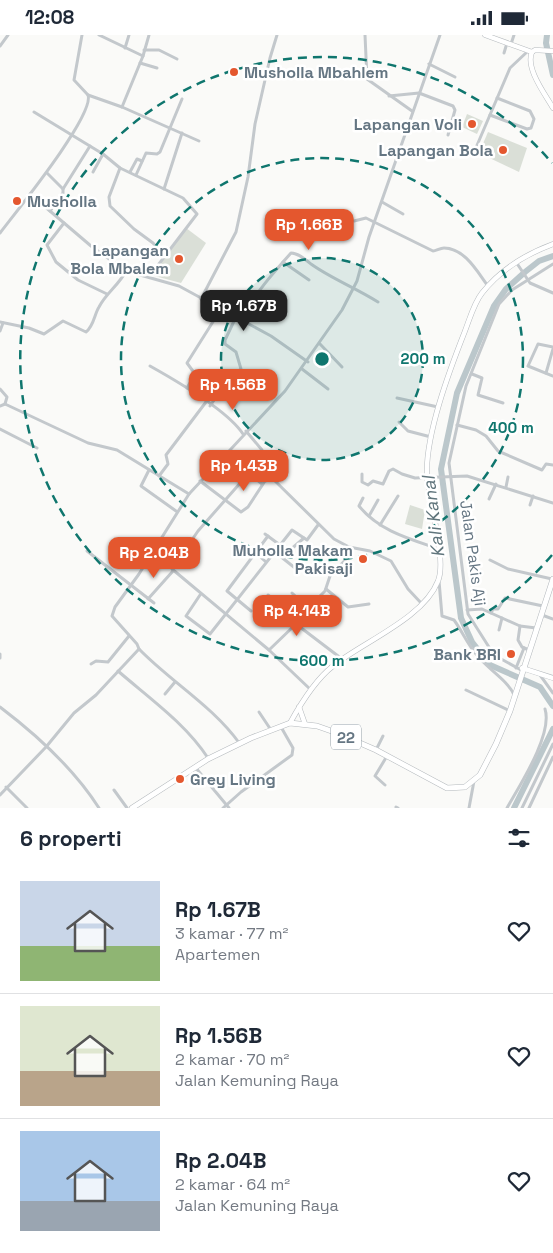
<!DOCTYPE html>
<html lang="id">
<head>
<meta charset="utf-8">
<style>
	body { margin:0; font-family:"Space Grotesk",sans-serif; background:#f6f6f7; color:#1f2937; height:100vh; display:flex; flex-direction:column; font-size:19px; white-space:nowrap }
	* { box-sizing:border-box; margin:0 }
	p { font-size:16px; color:#747a83 }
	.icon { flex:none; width:28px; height:28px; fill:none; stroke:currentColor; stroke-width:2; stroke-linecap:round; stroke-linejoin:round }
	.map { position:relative; height:773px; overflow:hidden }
	.drawer { display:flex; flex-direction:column; background:#fff; flex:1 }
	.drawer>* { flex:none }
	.price { position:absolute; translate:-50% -42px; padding:0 11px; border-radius:10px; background:#e4572e; color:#fff; font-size:16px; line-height:32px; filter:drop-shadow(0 1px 2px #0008) }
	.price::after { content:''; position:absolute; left:50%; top:30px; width:15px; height:11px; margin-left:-8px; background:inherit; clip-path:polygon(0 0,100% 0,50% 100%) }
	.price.current { background:#222; color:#fff }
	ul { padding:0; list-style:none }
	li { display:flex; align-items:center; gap:15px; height:125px; padding:0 20px }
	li+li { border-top:1px solid #e0e1e3 }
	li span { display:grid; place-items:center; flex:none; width:140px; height:100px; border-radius:0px; color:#555 }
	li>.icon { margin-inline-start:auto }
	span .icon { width:60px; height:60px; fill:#fffc; stroke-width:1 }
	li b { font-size:21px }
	h2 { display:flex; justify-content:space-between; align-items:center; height:60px; padding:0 20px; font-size:21px }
	.status { display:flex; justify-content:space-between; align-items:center; height:35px; padding:0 25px; background:#fff; direction:ltr }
	.status svg { height:14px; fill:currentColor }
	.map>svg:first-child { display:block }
	.green { fill:#dadfd7 }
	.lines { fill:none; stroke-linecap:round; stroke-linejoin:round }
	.river { stroke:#bbc7cb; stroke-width:6 }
	.major-casing { stroke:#b5babe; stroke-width:5.5 }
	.highway-casing { stroke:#b4b9bd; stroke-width:6 }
	.minor { stroke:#c3c8cc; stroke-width:3 }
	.major { stroke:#fff; stroke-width:4.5 }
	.highway { stroke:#fff; stroke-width:5 }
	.ring { fill:none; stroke:#0f766e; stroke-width:2.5; stroke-dasharray:9 6 }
	.poi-dot { fill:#e4572e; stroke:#fff; stroke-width:2 }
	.labels { text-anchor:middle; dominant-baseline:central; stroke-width:5; stroke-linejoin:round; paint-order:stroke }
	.shield { fill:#fff; stroke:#939fa8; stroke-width:1 }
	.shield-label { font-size:15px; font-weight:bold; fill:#657683 }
	.poi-label { font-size:16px; font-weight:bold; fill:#657683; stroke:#fff; text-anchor:end }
	.street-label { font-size:16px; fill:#657683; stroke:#fff }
	.water-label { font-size:18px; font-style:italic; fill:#60757c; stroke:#fff }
	.centre { fill:#0f766e; stroke:#fff; stroke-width:2.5 }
	.ring-label { font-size:15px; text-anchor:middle; font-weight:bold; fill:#0f766e; stroke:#fff; stroke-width:5; stroke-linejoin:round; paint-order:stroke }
</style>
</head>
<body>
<div class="status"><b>12:08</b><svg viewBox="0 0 49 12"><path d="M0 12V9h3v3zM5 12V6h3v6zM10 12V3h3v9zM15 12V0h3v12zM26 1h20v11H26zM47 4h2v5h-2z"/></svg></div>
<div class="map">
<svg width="553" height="773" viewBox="0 0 553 773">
	<rect width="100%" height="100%" fill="#fafaf8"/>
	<g class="green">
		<path d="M467 79 483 86 477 99 462 92Z"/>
		<path d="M488 97 527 113 519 137 479 118Z"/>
		<path d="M186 193 206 208 181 248 151 240Z"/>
		<path d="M410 470 425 475 422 494 405 489Z"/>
	</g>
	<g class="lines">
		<g class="river">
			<path d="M547 0 546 8 553 40"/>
			<path d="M553 221 539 226 525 237 506 254 494 271 457 358 441 434 461 583 472 607 490 630 540 652 553 671"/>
			<path d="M514 773 553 694"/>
		</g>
		<defs>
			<g id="major">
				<path d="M485 0 532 17 535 15 553 16"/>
				<path d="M532 17C525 33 545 59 553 73"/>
				<path d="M522 633 553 643"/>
				<path d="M299 672 305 689"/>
				<path d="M290 688C301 668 315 645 333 631 363 607 424 583 438 546 447 525 429 466 427 441 425 400 450 334 465 296 470 283 474 268 482 258 501 234 526 219 553 209"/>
			</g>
			<path id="highway" d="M132 773 208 724 251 703 290 688 317 691 337 698 376 715 447 753 465 752 480 740 496 709 510 676 553 544"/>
		</defs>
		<use href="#major" class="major-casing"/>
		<use href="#highway" class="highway-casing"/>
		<g class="minor">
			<path d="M99 0 143 21 149 0"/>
			<path d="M365 0 367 44 412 76"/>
			<path d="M511 9 514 0"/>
			<path d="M0 11 8 0"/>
			<path d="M125 13 129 0"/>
			<path d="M144 15H159L177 24"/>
			<path d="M504 18 507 8"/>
			<path d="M140 28 157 33"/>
			<path d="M429 29 455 42"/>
			<path d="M88 60 122 72 199 106"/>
			<path d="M389 61 419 58 453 71 455 75 448 100"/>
			<path d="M122 72 143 21"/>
			<path d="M34 77 103 119 120 133 183 163 197 179 149 242"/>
			<path d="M490 80 527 94 531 93 534 84 530 76 497 63"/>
			<path d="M475 115 510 33 528 16"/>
			<path d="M120 133 109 162 110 171 134 194 153 208 164 221"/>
			<path d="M93 137 103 119"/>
			<path d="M130 137 137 124 142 126"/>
			<path d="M47 138 63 154"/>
			<path d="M136 140 146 118 157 119 160 117 182 64"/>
			<path d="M164 154 182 98"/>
			<path d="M30 159 91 211 126 236 179 251 271 301 308 327"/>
			<path d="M382 167 403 179"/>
			<path d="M50 176 63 158V154L90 111"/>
			<path d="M354 186 366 183 433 216C436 216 440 213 444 213 465 213 478 238 488 251"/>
			<path d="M64 188 47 210 56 227 78 245 107 259"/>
			<path d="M0 198C15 178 95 80 88 60L74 45 82 0"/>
			<path d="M516 227 530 248 553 258"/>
			<path d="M309 245 283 227 291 218C298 218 305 224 311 229 332 244 356 253 378 267"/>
			<path d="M201 264 236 197 248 142 255 89 270 23 277 0"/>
			<path d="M0 287 29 293 44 299 63 286 86 297C94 291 94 280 99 272 106 258 119 250 126 236"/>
			<path d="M244 287C250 264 268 244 283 227"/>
			<path d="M0 296 3 288"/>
			<path d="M320 309 342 332"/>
			<path d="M553 312 538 309 528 331 553 341"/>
			<path d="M150 331C175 345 228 376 243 399"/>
			<path d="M302 334 328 354"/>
			<path d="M546 338 553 314"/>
			<path d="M472 339 482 343 478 360 503 368"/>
			<path d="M187 353 195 339 187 328 221 274"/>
			<path d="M0 354 7 362 5 369"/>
			<path d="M397 363 438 372"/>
			<path d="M0 371 5 369 88 408 117 415 189 459"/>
			<path d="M210 371 228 345 241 334 236 317 225 309V305L236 282"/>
			<path d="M399 387 408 396 431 402"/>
			<path d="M457 390 476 395 486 401 498 416 542 435 546 429 553 430"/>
			<path d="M0 394 37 413"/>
			<path d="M246 396 262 415 261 423 249 438 262 449"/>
			<path d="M149 435 141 451 176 476"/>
			<path d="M249 438 198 496 172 534 269 615 311 655"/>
			<path d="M362 439V447L368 450 373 446 383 449 389 436 393 434 402 439 415 443 467 441 553 468"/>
			<path d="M159 441 168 429 166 420 206 367"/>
			<path d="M200 446 241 477 248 472 265 446 273 444 334 504 349 512 370 516 391 526 408 554 422 569"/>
			<path d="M506 452 508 442"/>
			<path d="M363 463 359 471C379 496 410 504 439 514"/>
			<path d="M489 464 496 449"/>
			<path d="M530 470 533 461"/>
			<path d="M369 481 378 465"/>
			<path d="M380 490 398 461"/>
			<path d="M265 499 280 510"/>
			<path d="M87 516 154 568"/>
			<path d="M275 517 295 533"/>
			<path d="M256 518 266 527"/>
			<path d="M282 522 304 503"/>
			<path d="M490 525 508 534 552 544"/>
			<path d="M439 546 442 581 454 585C462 596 467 608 476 619 486 633 508 645 514 660"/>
			<path d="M326 554 348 572 369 569"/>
			<path d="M292 558 307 572 295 586 296 589 342 624"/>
			<path d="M200 560 186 581 210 599 292 495 307 505 318 490"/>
			<path d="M268 560 297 583"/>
			<path d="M148 564 173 536"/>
			<path d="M307 574 325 556 330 541 351 519 348 512"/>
			<path d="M467 575 482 574 502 583"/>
			<path d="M251 576 227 556 268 501"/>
			<path d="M491 578 493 574H498L505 563 543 571"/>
			<path d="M542 580 553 584"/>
			<path d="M520 591 518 605 522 612 529 615"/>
			<path d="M499 595 502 583 520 591 536 593"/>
			<path d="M139 614C171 647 213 671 240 709"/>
			<path d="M269 615 296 589"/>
			<path d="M0 619V623"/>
			<path d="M91 629 96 626 108 627 129 601"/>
			<path d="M516 633 524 613"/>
			<path d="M521 635 494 620 468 579 449 428 466 351 499 269 512 255 553 229"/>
			<path d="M118 636C149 663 185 688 208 723"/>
			<path d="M540 640 553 658"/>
			<path d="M466 655 510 676"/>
			<path d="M165 659 175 647"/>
			<path d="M0 672C37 700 74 734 99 773"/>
			<path d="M259 677 271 695"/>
			<path d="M376 715 383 701"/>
			<path d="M195 732 229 773"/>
			<path d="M385 750 375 741 387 721"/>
			<path d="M6 752 27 773"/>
			<path d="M114 755 127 773"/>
			<path d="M0 760 46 712 74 678 96 660 139 614 137 609 112 581 115 572 139 539 189 459 285 356 342 275 357 246 369 202 440 0"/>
			<path d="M396 772 398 773"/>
			<path d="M223 773 241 757 292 720 293 713 281 692"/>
			<path d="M469 773 474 746"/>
			<path d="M507 773C520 750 553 699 545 674"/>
			<path d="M522 773 553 709"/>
			<path d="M529 773 553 722"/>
		</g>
		<use href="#major" class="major"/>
		<use href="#highway" class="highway"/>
	</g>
	<circle cx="322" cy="324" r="101" fill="#0f766e" fill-opacity=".12"/>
	<g class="ring">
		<circle cx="322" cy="324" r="101"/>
		<circle cx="322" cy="324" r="201"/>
		<path d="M552 520A302 302 0 1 1 552 128"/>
	</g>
	<g class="poi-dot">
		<circle cx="234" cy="37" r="5"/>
		<circle cx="472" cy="89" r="5"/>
		<circle cx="503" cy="115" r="5"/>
		<circle cx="17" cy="166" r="5"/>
		<circle cx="179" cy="224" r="5"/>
		<circle cx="363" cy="524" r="5"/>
		<circle cx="511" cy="619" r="5"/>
		<circle cx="180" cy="744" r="5"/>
	</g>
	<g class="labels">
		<rect class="shield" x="331" y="689.5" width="30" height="25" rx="4"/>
		<g class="shield-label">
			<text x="346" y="702">22</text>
		</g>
		<g class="poi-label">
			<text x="244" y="37" text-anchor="start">Musholla Mbahlem</text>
			<text x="462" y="89">Lapangan Voli</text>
			<text x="493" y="115">Lapangan Bola</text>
			<text x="27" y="166" text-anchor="start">Musholla</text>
			<text x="169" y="215">Lapangan<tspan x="169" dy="18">Bola Mbalem</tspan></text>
			<text x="353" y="515">Muholla Makam<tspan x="353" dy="18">Pakisaji</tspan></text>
			<text x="501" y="619">Bank BRI</text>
			<text x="190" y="744" text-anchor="start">Grey Living</text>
		</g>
		<g class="street-label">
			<text transform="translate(473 518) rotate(82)">Jalan Pakis Aji</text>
		</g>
		<g class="water-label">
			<text transform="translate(433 482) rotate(-97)">Kali Kanal</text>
		</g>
	</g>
	<circle cx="322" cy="324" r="8" class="centre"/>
	<g class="ring-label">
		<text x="423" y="329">200 m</text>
		<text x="511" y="398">400 m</text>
		<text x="322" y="631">600 m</text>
	</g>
</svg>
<b class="price" style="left:309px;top:216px">Rp 1.66B</b>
<b class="price current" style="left:244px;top:297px">Rp 1.67B</b>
<b class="price" style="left:233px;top:376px">Rp 1.56B</b>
<b class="price" style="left:244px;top:457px">Rp 1.43B</b>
<b class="price" style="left:154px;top:544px">Rp 2.04B</b>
<b class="price" style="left:297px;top:602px">Rp 4.14B</b>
</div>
<section class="drawer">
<h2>6 properti<svg class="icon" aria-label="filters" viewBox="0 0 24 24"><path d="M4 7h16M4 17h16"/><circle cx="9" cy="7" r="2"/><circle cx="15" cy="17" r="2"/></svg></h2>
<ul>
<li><span style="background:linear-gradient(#c9d6e8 65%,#8fb573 0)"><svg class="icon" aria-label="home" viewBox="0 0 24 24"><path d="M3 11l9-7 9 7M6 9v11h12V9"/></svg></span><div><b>Rp 1.67B</b><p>3 kamar · 77 m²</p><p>Apartemen</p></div><svg class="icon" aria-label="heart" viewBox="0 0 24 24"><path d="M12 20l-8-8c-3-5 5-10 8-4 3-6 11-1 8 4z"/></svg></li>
<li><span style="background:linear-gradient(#dfe7d0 65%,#b9a48a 0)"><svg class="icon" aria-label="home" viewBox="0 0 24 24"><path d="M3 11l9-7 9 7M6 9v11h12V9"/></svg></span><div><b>Rp 1.56B</b><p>2 kamar · 70 m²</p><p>Jalan Kemuning Raya</p></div><svg class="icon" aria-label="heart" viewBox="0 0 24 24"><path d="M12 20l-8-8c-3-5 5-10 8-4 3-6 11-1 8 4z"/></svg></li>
<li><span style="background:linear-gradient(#a9c7e8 70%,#9aa5b1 0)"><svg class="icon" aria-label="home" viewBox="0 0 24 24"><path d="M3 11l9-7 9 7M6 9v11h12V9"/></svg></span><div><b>Rp 2.04B</b><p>2 kamar · 64 m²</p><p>Jalan Kemuning Raya</p></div><svg class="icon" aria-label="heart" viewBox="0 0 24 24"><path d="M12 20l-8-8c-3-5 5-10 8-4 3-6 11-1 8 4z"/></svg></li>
</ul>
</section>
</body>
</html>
